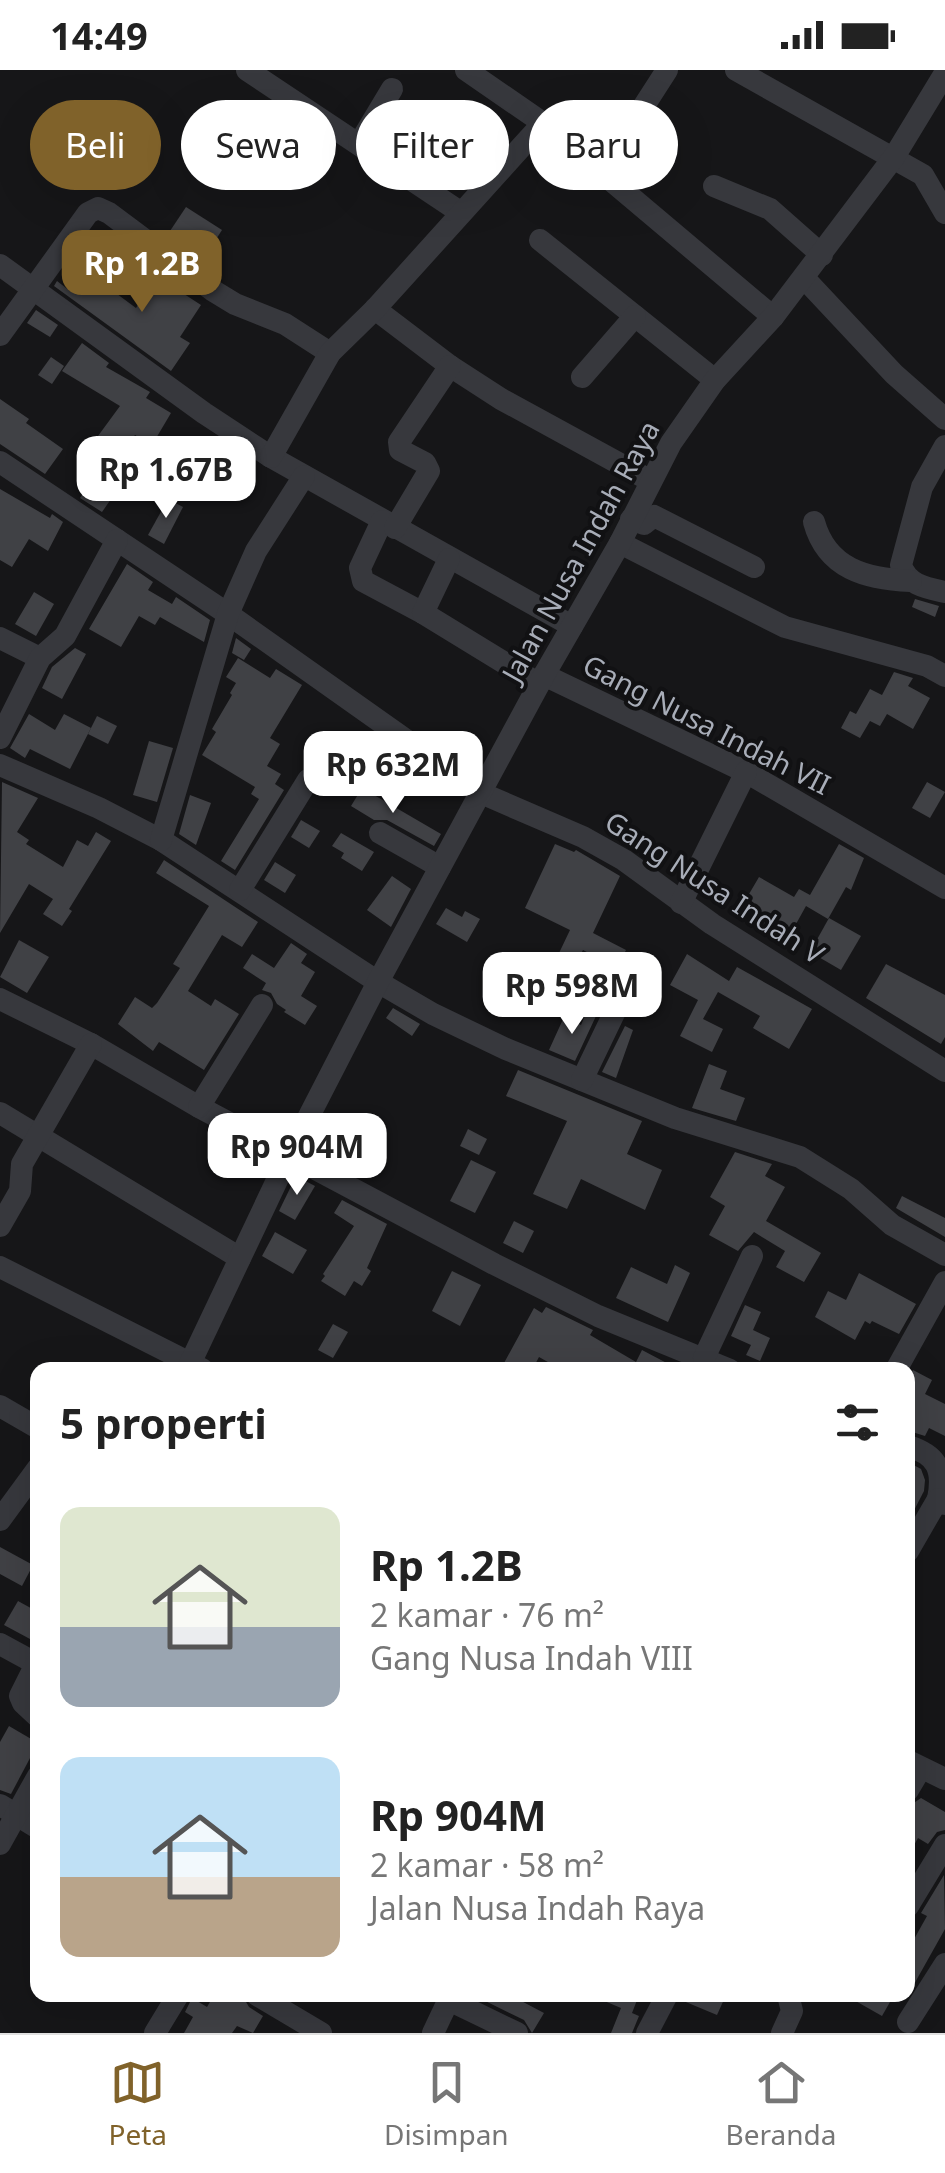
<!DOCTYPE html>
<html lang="id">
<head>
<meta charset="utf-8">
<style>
	body { margin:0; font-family:"Noto Sans",sans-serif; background:#f2f2f2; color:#222; height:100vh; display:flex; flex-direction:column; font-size:38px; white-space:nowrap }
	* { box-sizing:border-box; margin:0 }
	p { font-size:32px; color:#767676 }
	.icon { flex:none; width:55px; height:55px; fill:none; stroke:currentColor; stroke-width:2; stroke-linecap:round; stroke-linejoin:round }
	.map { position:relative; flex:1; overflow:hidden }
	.details { position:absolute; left:30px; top:1292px; width:885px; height:640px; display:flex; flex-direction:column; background:#fff; border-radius:20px; box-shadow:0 10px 40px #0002 }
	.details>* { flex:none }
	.top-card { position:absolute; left:30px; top:30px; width:885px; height:90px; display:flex; gap:20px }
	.price { position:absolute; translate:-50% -85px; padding:0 22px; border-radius:20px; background:#fff; color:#222; font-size:32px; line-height:65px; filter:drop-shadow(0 2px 5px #0008) }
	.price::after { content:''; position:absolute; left:50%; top:60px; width:30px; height:22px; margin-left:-15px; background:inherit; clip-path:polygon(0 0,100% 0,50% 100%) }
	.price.active { background:#80622a; color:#fff }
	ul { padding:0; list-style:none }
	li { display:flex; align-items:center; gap:30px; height:250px; padding:0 30px }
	li span { display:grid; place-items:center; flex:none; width:280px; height:200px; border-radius:20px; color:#555 }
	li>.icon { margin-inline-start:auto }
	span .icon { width:120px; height:120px; fill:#fffc; stroke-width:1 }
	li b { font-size:42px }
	h2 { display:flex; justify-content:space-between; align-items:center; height:120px; padding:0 30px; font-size:42px }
	.tag { padding:0 35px; border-radius:45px; background:#fff; box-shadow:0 10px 40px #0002; font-size:35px; line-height:90px }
	.tag.active { background:#80622a; color:#fff }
	.status { display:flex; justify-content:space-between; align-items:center; height:70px; padding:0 50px; background:#fff; direction:ltr }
	.status svg { height:28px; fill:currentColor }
	.tab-bar { display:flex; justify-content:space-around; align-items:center; height:140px; border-top:2px solid #e0e0e0; background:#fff; font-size:28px; color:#767676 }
	.tab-bar a { display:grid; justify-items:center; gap:5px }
	.tab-bar .active { color:#80622a }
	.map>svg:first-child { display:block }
	.building { fill:#404145 }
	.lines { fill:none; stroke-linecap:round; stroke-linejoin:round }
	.minor { stroke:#37383d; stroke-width:22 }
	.labels { text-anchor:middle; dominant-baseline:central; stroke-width:8; stroke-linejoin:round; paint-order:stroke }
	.street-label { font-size:28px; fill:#a8adb8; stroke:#111113 }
</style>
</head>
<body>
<div class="status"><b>14:49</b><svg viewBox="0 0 49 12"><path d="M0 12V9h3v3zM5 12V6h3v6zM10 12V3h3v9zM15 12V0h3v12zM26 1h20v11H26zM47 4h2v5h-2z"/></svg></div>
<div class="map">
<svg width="945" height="1963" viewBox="0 0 945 1963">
	<rect width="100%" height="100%" fill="#161618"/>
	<g class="building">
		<path d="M186 137 222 160 204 188 168 164Z"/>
		<path d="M160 200 184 218 181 222 201 235 180 267 190 273 171 301 54 216 57 211 70 221 86 201 136 238Z"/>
		<path d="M36 240 58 255 50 267 27 253Z"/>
		<path d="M82 273 109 293 106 297 150 322 146 328 171 343 152 375 135 365 117 389 132 399 102 442 80 428 88 416 81 410 107 372 98 366 120 336 62 301Z"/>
		<path d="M51 287 64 296 52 314 38 305Z"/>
		<path d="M0 329 29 349 26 353 63 379 45 404 0 374Z"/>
		<path d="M0 419 50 448 52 444 63 452 48 481 29 469 12 497 0 490Z"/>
		<path d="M168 429 183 437 164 474 148 465Z"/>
		<path d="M127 494 153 512 148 520 172 534 176 527 210 550 204 572 160 547 155 555 139 546 121 577 89 559Z"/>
		<path d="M34 522 54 534 36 566 15 554Z"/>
		<path d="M915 529 939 536 935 547 912 537Z"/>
		<path d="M236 568 251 579 244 590 232 583Z"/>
		<path d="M75 578 86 584 62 629 42 618 52 597Z"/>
		<path d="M238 588 270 608 276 599 302 615 270 668 280 674 267 696 281 704 275 714 284 720 235 800 221 791 259 729 251 724 255 717 202 685 216 662 212 659 232 625 230 623 236 613 226 607Z"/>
		<path d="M894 602 913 608 908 616 930 628 913 659 887 644 880 656 870 651 860 668 841 658 850 641 856 644 870 619 882 625Z"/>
		<path d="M29 644 55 660 64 644 91 658 70 699 30 679 25 688 10 678Z"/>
		<path d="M97 646 117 656 108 674 88 664Z"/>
		<path d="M149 671 173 678 157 732 133 725Z"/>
		<path d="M323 694 337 703 324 724 319 721 323 709 319 700Z"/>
		<path d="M2 712 38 728 17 762 29 770 26 774 63 797 77 770 88 776 96 762 111 771 69 839 72 841 62 856 43 844 53 829 29 814 0 863Z"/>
		<path d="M927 712 945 722 930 748 912 738Z"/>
		<path d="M362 718 441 764 434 776 387 750H374L351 736Z"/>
		<path d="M190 725 211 733 196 775 179 764Z"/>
		<path d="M301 750 320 761 309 778 291 767Z"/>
		<path d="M341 763 374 782 362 801 341 788 344 783 332 776Z"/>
		<path d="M555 774 574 782 576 780 620 806 593 863 626 880 617 898 583 880 557 929 538 920 547 900 550 902 570 860 525 838Z"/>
		<path d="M839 774 864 788 851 820 846 817 828 849 806 836 786 872 757 856 762 847 742 836 759 807 794 827 799 819 810 825Z"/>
		<path d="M164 790 258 852 242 877 222 865 188 921 211 936 215 929 239 944 204 1000 159 972 153 981 118 954 135 927 152 938 157 933 180 898 173 894 209 836 156 803Z"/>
		<path d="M275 792 296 805 285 823 264 810Z"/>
		<path d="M392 806 411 819 391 857 367 840Z"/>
		<path d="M446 838 462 847 465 841 480 849 467 872 436 854Z"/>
		<path d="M829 848 861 866 841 900 810 882Z"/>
		<path d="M19 870 49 887 27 923 0 907Z"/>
		<path d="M291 873 307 884 301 893 315 902 301 926 317 936 305 955 284 942 286 940 277 934 271 923 262 920 266 913 243 898 252 884 274 898Z"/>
		<path d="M687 884 729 911 737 897 812 939 789 979 753 958 760 946 718 922 703 949 723 959 712 982 680 966 698 930 670 915Z"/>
		<path d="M886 894 945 925V967L941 974 866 928Z"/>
		<path d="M393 938 420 954 412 966 386 948Z"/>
		<path d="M587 941 596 946 575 991 549 980 564 947 581 955Z"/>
		<path d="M625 956 633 960 616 1008 602 1002Z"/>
		<path d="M709 994 727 1001 720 1019 745 1028 736 1051 692 1038Z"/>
		<path d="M518 1000 642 1051 627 1084 662 1100 645 1140 581 1109 567 1139 533 1124 567 1051 506 1026Z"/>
		<path d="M468 1059 487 1069 479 1085 460 1076Z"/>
		<path d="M735 1082 772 1094 765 1106 785 1117 766 1151 821 1183 804 1212 776 1197 785 1181 754 1162 738 1181 709 1165 725 1136 710 1127Z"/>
		<path d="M471 1090 496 1102 475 1143 450 1131Z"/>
		<path d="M296 1106 315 1116 295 1150 279 1141Z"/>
		<path d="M902 1126 945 1148V1167L896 1138Z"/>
		<path d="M342 1130 387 1154 367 1198 371 1201 362 1216 354 1211 345 1226 321 1211 325 1206 323 1204 354 1156 334 1143Z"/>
		<path d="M514 1151 534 1161 523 1183 503 1173Z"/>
		<path d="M275 1162 307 1180 293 1204 262 1186Z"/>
		<path d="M675 1195 690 1203 668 1252 616 1228 631 1197 667 1214Z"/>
		<path d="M452 1201 481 1215 460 1256 432 1241Z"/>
		<path d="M859 1203 916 1234 899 1264 872 1251 870 1254 865 1251 855 1270 815 1247 828 1221 846 1230Z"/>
		<path d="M745 1235 761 1242 753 1260 770 1268 760 1291 746 1285 751 1275 731 1266Z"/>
		<path d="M546 1237 593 1260 590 1265 636 1292 642 1280 680 1300H562L539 1287 532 1300H518L504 1293 534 1238 542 1243Z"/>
		<path d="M333 1254 348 1262 333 1288 318 1280Z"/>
		<path d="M913 1300 932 1310 925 1324 945 1334V1366L929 1358 925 1366 909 1361 914 1350 908 1347V1309Z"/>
		<path d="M908 1392 921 1399 925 1410 924 1421 908 1452Z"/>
		<path d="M0 1477 33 1495 22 1516 0 1504Z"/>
		<path d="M18 1531 38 1542V1555L30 1569 4 1555Z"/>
		<path d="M9 1656 38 1673 11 1724 0 1720V1672Z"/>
		<path d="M921 1728 945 1742V1760L937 1762 928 1774 918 1768 908 1786V1737Z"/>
		<path d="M944 1805 945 1859 908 1925V1880L927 1846 921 1843Z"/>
		<path d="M214 1925H242L249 1937 263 1946 253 1963 237 1956 232 1963H184L193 1947 185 1942 192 1928 207 1937Z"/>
		<path d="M473 1925H510L544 1943 532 1963 524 1950Z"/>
		<path d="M590 1925H639L632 1943 639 1946 632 1963H611L621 1938Z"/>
		<path d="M682 1925H726L717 1945 681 1930Z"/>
		<path d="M845 1925H894L882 1946Z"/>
	</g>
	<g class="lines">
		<g class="minor">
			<path d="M247 0 460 142"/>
			<path d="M466 0 543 53 773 247"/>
			<path d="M736 0 923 105 945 143"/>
			<path d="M359 74 392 19"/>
			<path d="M595 96 640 42 667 0"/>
			<path d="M714 116 770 139 822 185"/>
			<path d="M540 170 715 310"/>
			<path d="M0 195 204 343 271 387 572 556"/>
			<path d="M804 208 894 304 945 349"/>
			<path d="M375 239 450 296 501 329 651 411"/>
			<path d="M0 265 88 143 98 138 109 143 212 220 235 234 285 254 330 283"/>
			<path d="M582 307 635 246"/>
			<path d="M945 376 922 417 901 495C907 515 927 518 945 522"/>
			<path d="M271 387 330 283 375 239 543 53"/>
			<path d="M0 392 228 544 481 723 583 767 624 790 712 854 945 1001"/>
			<path d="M631 449 644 454 654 446 754 497"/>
			<path d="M382 451 360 498 363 511 423 543"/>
			<path d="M814 452C827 499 866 509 911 511"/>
			<path d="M395 458 429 401 425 393 400 380 399 372 450 296"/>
			<path d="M620 473 785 557 927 596 945 606"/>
			<path d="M449 489 423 543 539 614"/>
			<path d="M0 568 40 588"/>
			<path d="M544 605 746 702 945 818"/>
			<path d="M0 668 40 588 65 566 117 470"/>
			<path d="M0 695 99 738 161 770 378 912 433 944 506 979 675 1048 800 1087 851 1119 892 1155 945 1185"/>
			<path d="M380 763 440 797"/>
			<path d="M161 770 228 544 256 481 304 406"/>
			<path d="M240 820 308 710"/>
			<path d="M681 833 746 702"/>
			<path d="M0 929 91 974 199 1037 494 1194 598 1246 730 1300"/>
			<path d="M582 1010 619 933"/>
			<path d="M199 1037 262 935"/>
			<path d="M0 1043 240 1188"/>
			<path d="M0 1156 20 1121 22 1094 91 974"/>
			<path d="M0 1197 202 1299"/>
			<path d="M704 1288 752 1186"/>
			<path d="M187 1300 289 1085 378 912 544 605 620 473 671 373 715 310 773 247 894 87 945 3"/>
			<path d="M896 1300 945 1212"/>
			<path d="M0 1336 38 1358"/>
			<path d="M908 1376C937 1385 944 1399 938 1429L945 1434"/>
			<path d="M0 1450 38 1398"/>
			<path d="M908 1481 938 1429"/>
			<path d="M0 1574 35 1593"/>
			<path d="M38 1590 20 1626 23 1633 38 1647"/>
			<path d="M908 1691 945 1709"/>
			<path d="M908 1720 921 1698"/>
			<path d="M0 1735 38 1758"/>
			<path d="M0 1774 38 1706"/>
			<path d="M908 1836 945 1775"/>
			<path d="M257 1925 321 1963"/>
			<path d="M449 1930 517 1963"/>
			<path d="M908 1952 945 1894"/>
			<path d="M155 1963 178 1925"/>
			<path d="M433 1963 451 1925"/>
			<path d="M647 1963 667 1925"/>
			<path d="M782 1963 792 1941 788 1925"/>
		</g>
	</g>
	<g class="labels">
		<g class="street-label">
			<text transform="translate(580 481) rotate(-61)">Jalan Nusa Indah Raya</text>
			<text transform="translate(707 654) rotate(27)">Gang Nusa Indah VII</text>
			<text transform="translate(715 817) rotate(33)">Gang Nusa Indah V</text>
		</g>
	</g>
</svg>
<b class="price active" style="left:142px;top:245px">Rp 1.2B</b>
<b class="price" style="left:166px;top:451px">Rp 1.67B</b>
<b class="price" style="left:393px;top:746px">Rp 632M</b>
<b class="price" style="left:572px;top:967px">Rp 598M</b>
<b class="price" style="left:297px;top:1128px">Rp 904M</b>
<div class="top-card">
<a class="tag active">Beli</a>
<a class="tag">Sewa</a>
<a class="tag">Filter</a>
<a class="tag">Baru</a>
</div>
<section class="details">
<h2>5 properti<svg class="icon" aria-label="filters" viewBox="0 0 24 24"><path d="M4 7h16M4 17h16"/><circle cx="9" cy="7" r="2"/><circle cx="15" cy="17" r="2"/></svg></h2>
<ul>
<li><span style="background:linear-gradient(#dfe7d0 60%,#9aa5b1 0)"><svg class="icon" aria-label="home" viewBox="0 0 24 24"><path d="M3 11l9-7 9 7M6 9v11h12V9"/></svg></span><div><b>Rp 1.2B</b><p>2 kamar · 76 m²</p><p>Gang Nusa Indah VIII</p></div></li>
<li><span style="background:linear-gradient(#bfe0f5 60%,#b9a48a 0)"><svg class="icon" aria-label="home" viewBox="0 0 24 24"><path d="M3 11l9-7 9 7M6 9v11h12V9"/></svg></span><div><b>Rp 904M</b><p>2 kamar · 58 m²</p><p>Jalan Nusa Indah Raya</p></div></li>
</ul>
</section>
</div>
<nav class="tab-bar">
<a class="active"><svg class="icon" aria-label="map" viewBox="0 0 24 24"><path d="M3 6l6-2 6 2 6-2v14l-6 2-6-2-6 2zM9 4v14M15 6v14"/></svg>Peta</a>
<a><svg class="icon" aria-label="saved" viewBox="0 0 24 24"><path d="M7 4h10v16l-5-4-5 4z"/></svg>Disimpan</a>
<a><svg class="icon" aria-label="home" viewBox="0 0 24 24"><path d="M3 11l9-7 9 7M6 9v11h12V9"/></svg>Beranda</a>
</nav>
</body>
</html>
